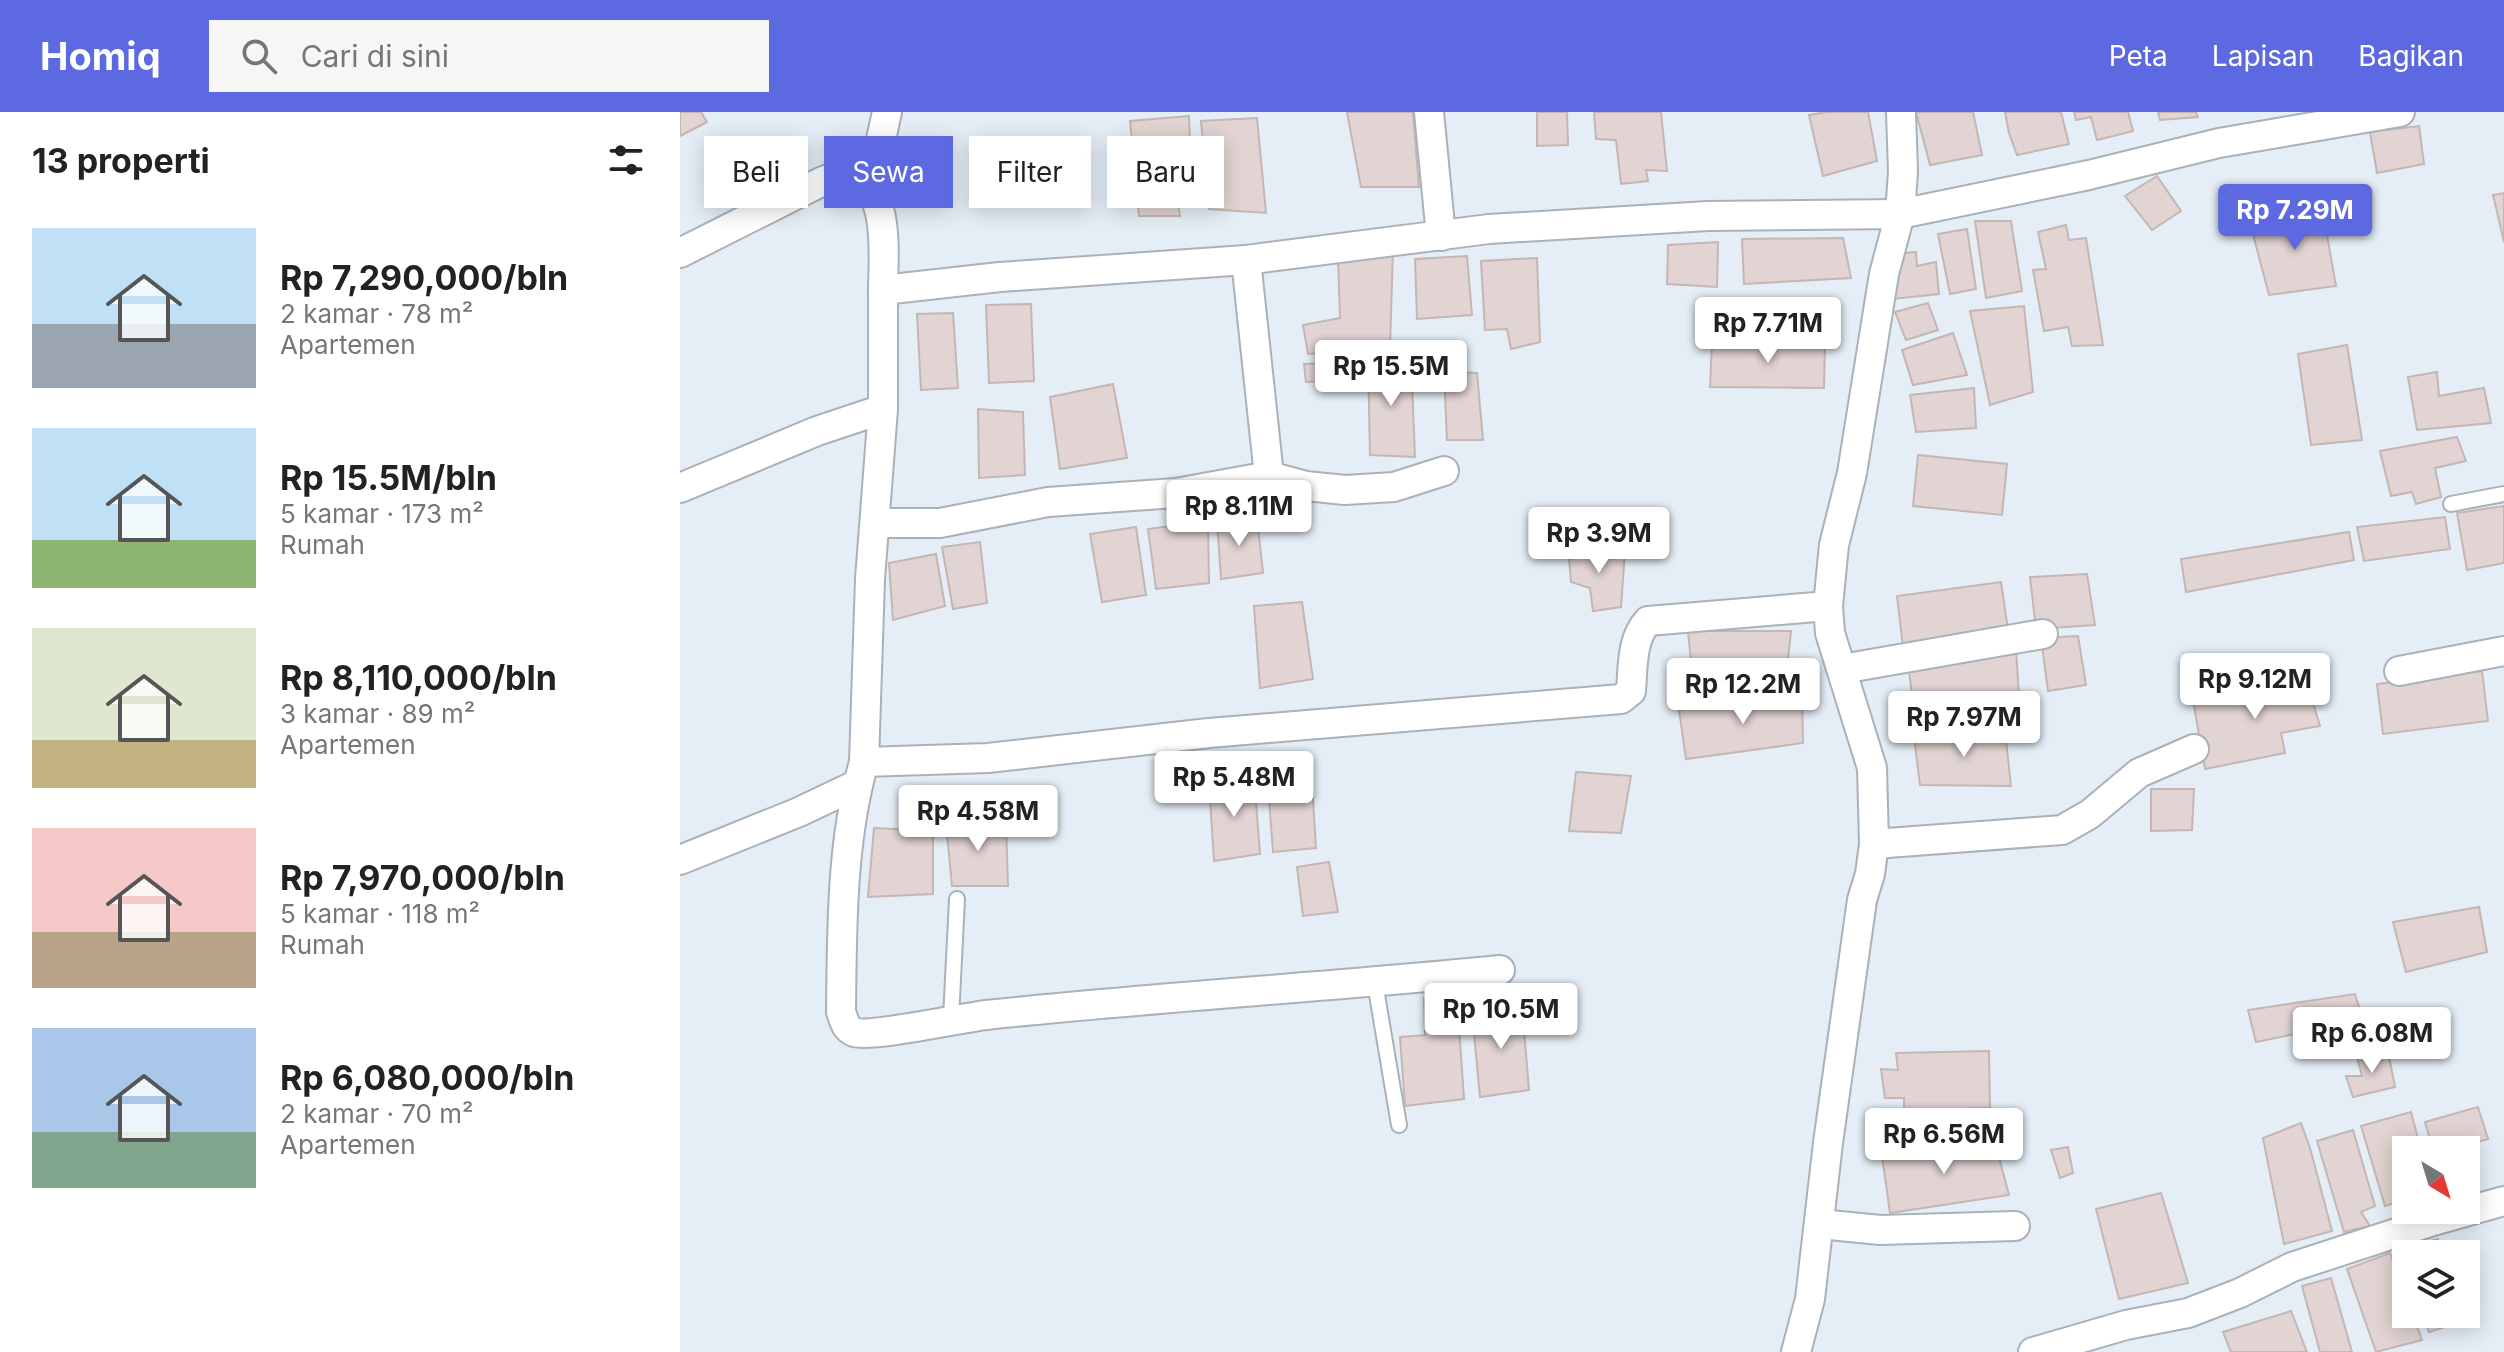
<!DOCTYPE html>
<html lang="id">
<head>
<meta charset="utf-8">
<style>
	body { margin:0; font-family:Inter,sans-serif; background:#f6f6f6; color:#222; height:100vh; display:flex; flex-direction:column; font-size:30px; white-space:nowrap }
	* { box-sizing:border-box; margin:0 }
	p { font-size:26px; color:#767676 }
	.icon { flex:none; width:44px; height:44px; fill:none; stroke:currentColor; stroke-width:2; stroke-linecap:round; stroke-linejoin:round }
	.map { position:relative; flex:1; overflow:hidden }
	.drawer { display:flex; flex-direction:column; background:#fff; width:680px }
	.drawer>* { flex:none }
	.banner { position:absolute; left:24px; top:24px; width:760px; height:72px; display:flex; gap:16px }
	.needle { width:52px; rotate:142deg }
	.tools { position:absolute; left:1712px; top:1024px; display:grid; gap:16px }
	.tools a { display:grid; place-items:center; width:88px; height:88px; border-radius:0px; background:#fff; box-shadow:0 4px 20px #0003; font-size:40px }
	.price { position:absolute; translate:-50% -68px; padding:0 18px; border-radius:8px; background:#fff; color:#222; font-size:26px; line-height:52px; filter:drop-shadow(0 2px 4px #0008) }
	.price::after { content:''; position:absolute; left:50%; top:48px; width:24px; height:18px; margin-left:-12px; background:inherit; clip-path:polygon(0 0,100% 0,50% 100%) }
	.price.active { background:#5c69e0; color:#fff }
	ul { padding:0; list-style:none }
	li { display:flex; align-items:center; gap:24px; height:200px; padding:0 32px }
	li span { display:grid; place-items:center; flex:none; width:224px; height:160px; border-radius:0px; color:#555 }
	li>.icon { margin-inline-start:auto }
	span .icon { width:96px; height:96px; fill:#fffc; stroke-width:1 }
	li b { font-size:34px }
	h2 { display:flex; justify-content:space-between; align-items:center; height:96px; padding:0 32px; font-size:34px }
	.pill { padding:0 28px; border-radius:0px; background:#fff; box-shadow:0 4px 20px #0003; font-size:28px; line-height:72px }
	.pill.active { background:#5c69e0; color:#fff }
	header { display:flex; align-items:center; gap:48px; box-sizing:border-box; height:112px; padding:0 40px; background:#5c69e0; color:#fff }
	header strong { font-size:38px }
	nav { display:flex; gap:44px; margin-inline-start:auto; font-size:28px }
	.search { width:560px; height:72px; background:#f6f6f6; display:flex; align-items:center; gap:20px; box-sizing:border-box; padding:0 28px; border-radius:0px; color:#767676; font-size:30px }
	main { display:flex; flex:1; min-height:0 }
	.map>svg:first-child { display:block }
	.building { fill:#e1d4d2; stroke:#c3b6b4; stroke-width:2 }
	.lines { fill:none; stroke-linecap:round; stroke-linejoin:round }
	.lane-casing { stroke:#a9b1b9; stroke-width:18 }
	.street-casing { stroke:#a9b1b9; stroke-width:32 }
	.lane { stroke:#fff; stroke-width:14 }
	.street { stroke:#fff; stroke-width:28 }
</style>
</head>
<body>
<header>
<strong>Homiq</strong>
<div class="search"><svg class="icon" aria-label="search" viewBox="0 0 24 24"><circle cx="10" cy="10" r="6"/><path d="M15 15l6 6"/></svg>Cari di sini</div>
<nav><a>Peta</a><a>Lapisan</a><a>Bagikan</a></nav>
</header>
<main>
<section class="drawer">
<h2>13 properti<svg class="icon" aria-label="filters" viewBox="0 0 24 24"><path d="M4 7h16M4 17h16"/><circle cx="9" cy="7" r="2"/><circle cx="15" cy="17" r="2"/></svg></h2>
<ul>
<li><span style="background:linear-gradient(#bfe0f5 60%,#9aa5b1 0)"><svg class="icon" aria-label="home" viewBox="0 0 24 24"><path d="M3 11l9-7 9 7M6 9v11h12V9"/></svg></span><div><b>Rp 7,290,000/bln</b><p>2 kamar · 78 m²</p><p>Apartemen</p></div></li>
<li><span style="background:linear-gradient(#bfe0f5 70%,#8fb573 0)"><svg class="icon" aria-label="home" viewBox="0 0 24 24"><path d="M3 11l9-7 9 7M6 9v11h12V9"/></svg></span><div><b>Rp 15.5M/bln</b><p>5 kamar · 173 m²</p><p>Rumah</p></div></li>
<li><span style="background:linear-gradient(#dfe7d0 70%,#c2b280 0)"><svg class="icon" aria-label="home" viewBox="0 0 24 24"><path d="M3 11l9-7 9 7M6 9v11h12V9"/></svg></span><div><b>Rp 8,110,000/bln</b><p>3 kamar · 89 m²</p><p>Apartemen</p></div></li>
<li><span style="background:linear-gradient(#f6c9c9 65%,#b9a48a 0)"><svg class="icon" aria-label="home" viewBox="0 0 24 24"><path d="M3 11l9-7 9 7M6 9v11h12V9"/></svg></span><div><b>Rp 7,970,000/bln</b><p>5 kamar · 118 m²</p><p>Rumah</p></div></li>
<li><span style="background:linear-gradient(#a9c7e8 65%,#7fa58c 0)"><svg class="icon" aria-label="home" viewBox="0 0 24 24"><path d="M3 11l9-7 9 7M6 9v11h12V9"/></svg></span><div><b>Rp 6,080,000/bln</b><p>2 kamar · 70 m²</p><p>Apartemen</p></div></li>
</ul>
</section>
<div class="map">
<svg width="1824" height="1240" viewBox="0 0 1824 1240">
	<rect width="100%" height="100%" fill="#e5eef6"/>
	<g class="building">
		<path d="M0 0H21L27 10 0 24Z"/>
		<path d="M667 0H733L739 75H681Z"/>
		<path d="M857 0H887L888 33 857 34Z"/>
		<path d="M914 0H981L987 59 966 58 968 69 941 72 936 28 916 27Z"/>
		<path d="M1146 0H1188L1197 49 1143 64 1129 3Z"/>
		<path d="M1236 0H1293L1302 43 1250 53Z"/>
		<path d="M1325 0H1381L1389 32 1337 43 1329 21Z"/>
		<path d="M1394 0H1448L1453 19 1417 28 1411 5 1396 8Z"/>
		<path d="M1478 0H1516L1518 5 1480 8Z"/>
		<path d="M509 4 510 31 489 30 500 104H459L450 9Z"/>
		<path d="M577 6 586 101 529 97 521 9Z"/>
		<path d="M1739 14 1744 52 1697 61 1690 20Z"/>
		<path d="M1477 64 1501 99 1472 118 1445 84Z"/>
		<path d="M1824 81V130L1813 83Z"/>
		<path d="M1642 95 1656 174 1589 183 1570 111Z"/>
		<path d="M1295 109H1331L1342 179 1306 186Z"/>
		<path d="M1386 113 1389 128 1406 126 1423 233 1392 234 1388 215 1364 219 1353 158 1366 157 1358 120Z"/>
		<path d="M1287 117 1296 177 1270 182 1258 122Z"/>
		<path d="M1163 126 1171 166 1064 172 1062 127Z"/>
		<path d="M1038 130 1037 175 987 172 988 133Z"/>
		<path d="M713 138 710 235 628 242 623 213 660 206 658 144Z"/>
		<path d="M1236 140 1237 154 1256 150 1259 182 1213 187 1210 142Z"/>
		<path d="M787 144 792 203 737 207 735 147Z"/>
		<path d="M857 146 860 230 831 237 827 217 805 218 801 149Z"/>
		<path d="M1248 191 1258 218 1226 228 1215 200Z"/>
		<path d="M351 192 354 269 309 271 306 193Z"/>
		<path d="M1344 194 1353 280 1310 293 1290 199Z"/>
		<path d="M273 201 278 276 241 278 237 202Z"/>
		<path d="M1273 221 1287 263 1233 273 1222 238Z"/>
		<path d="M1032 230 1145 231 1144 276 1030 275Z"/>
		<path d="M1667 233 1682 328 1631 333 1618 242Z"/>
		<path d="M731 247 735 345 690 343 688 248Z"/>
		<path d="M671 250 672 268 626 270 624 252Z"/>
		<path d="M764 260 797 261 803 328H767Z"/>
		<path d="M1757 260 1759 284 1804 276 1811 311 1737 318 1728 265Z"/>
		<path d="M433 272 447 346 380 357 370 285Z"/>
		<path d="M1294 276 1296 316 1236 320 1230 283Z"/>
		<path d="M298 297 343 300 345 363 299 366Z"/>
		<path d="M1777 325 1786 349 1755 356 1761 385 1736 392 1732 380 1711 384 1700 339Z"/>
		<path d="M1238 343 1327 352 1322 403 1233 394Z"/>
		<path d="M1824 394V451L1787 458 1777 401Z"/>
		<path d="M577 405 583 461 541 467 537 409Z"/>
		<path d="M1765 405 1770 437 1684 449 1677 415Z"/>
		<path d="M528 409 529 471 476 477 468 417Z"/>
		<path d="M456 415 466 483 422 490 410 422Z"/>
		<path d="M1669 420 1674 448 1506 480 1501 447Z"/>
		<path d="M300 430 307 491 273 497 262 435Z"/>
		<path d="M888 435 945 439 941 495 913 499 910 476 891 470Z"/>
		<path d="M256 442 265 494 213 508 209 451Z"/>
		<path d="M1407 462 1415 513 1356 517 1350 465Z"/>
		<path d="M1321 470 1328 518 1223 535 1217 484Z"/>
		<path d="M622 490 633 567 580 576 574 494Z"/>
		<path d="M1008 519H1111L1106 566 1013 571Z"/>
		<path d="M1398 524 1406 573 1368 579 1361 526Z"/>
		<path d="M1336 537 1339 584 1313 590 1316 603 1275 609 1273 593 1234 597 1228 552Z"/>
		<path d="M1802 559 1808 609 1703 622 1697 572Z"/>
		<path d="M1637 564 1645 584 1632 588 1640 614 1601 621 1605 641 1525 657 1513 588Z"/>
		<path d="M1122 580 1123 631 1006 647 999 598Z"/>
		<path d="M1325 618 1331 674 1240 673 1234 625Z"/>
		<path d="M631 656 636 736 593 740 587 660Z"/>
		<path d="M896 660 951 664 941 721 889 719Z"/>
		<path d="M574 665 580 742 534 749 529 671Z"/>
		<path d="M1471 677H1514L1512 718 1471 719Z"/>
		<path d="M326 708 328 774H272L266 711Z"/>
		<path d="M194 716 253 719V782L188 785Z"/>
		<path d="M649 750 658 800 623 804 617 755Z"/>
		<path d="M1799 795 1807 840 1726 860 1713 810Z"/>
		<path d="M1675 882 1683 908 1576 930 1568 898Z"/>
		<path d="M744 886H777L784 987 725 994 720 925 745 923Z"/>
		<path d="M842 894 849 978 800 985 792 900Z"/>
		<path d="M1309 939 1310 996 1224 999V986H1205L1201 957 1218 958 1216 941Z"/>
		<path d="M1708 939 1715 975 1673 985 1666 964H1682L1677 945Z"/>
		<path d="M1798 995 1808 1027 1784 1034 1786 1038H1753L1745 1010Z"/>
		<path d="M1731 1000 1741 1038H1726V1098H1741L1720 1102 1717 1090 1705 1094 1681 1014Z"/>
		<path d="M1621 1011 1630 1036 1652 1119 1604 1132 1583 1026Z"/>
		<path d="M1673 1018 1695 1094 1681 1100 1690 1114 1664 1120 1637 1029Z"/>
		<path d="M1314 1027 1329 1083 1210 1101 1202 1044Z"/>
		<path d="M1388 1035 1393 1061 1380 1066 1371 1038Z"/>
		<path d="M1786 1039 1796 1067 1786 1069Z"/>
		<path d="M1481 1081 1508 1171 1439 1187 1416 1097Z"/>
		<path d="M1758 1127 1763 1142H1726V1156L1719 1137Z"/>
		<path d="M1710 1141 1726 1184V1202H1733L1742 1228 1696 1240 1667 1157Z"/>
		<path d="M1651 1166 1672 1240H1640L1622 1174Z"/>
		<path d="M1611 1199 1627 1240H1551L1543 1220Z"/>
		<path d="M1742 1202H1784L1787 1208 1749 1220Z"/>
	</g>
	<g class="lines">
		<defs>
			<g id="lane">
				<path d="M1771 392 1824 382"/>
				<path d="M695 871 719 1013"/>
				<path d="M271 907 277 787"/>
			</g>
			<g id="street">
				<path d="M749 0 761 124"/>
				<path d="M1221 0 1223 60 1220 102 1409 63 1539 31 1720 0"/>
				<path d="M190 78 207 0"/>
				<path d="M0 141 143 69C148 67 156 64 161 64 213 64 203 145 203 178"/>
				<path d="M566 148 589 364"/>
				<path d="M0 376 137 319 203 297"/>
				<path d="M196 411H260L368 390 496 381 589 364 626 374 665 378 714 375 764 359"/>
				<path d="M1162 557 1363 522"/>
				<path d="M1719 559 1824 539"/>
				<path d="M184 650 308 646 529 621 941 587 951 579C953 556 951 527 968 509L1148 494"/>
				<path d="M1194 732 1382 718 1410 702 1459 661 1514 637"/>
				<path d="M0 748 119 700 178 672"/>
				<path d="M820 858C649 875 477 885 306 903 282 906 189 926 174 920 165 916 164 908 161 900 162 817 161 731 184 650L190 467 203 297V178L320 165 566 148 809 117 1028 104 1220 102 1204 162 1172 361 1154 433 1148 494 1150 521 1192 656 1194 732 1190 762 1182 788 1148 1031 1130 1187 1116 1240"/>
				<path d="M1140 1112 1200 1118 1335 1114"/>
				<path d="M1353 1240 1446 1213 1508 1201 1560 1181 1612 1155 1753 1109 1824 1089"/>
			</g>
		</defs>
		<use href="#lane" class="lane-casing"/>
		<use href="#street" class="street-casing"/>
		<use href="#lane" class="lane"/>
		<use href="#street" class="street"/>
	</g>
</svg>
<div class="tools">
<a><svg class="needle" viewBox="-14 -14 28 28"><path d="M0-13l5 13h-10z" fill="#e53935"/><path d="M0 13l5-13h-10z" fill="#767676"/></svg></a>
<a><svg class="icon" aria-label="layers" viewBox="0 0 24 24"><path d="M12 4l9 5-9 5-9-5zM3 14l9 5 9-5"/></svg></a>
</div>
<b class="price active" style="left:1615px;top:140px">Rp 7.29M</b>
<b class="price" style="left:1088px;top:253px">Rp 7.71M</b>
<b class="price" style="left:711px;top:296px">Rp 15.5M</b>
<b class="price" style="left:559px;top:436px">Rp 8.11M</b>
<b class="price" style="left:919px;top:463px">Rp 3.9M</b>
<b class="price" style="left:1575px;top:609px">Rp 9.12M</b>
<b class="price" style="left:1063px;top:614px">Rp 12.2M</b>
<b class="price" style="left:1284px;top:647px">Rp 7.97M</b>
<b class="price" style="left:554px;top:707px">Rp 5.48M</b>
<b class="price" style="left:298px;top:741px">Rp 4.58M</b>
<b class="price" style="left:821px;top:939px">Rp 10.5M</b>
<b class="price" style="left:1692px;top:963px">Rp 6.08M</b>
<b class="price" style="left:1264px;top:1064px">Rp 6.56M</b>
<div class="banner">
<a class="pill">Beli</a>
<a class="pill active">Sewa</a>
<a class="pill">Filter</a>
<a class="pill">Baru</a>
</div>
</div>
</main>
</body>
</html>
